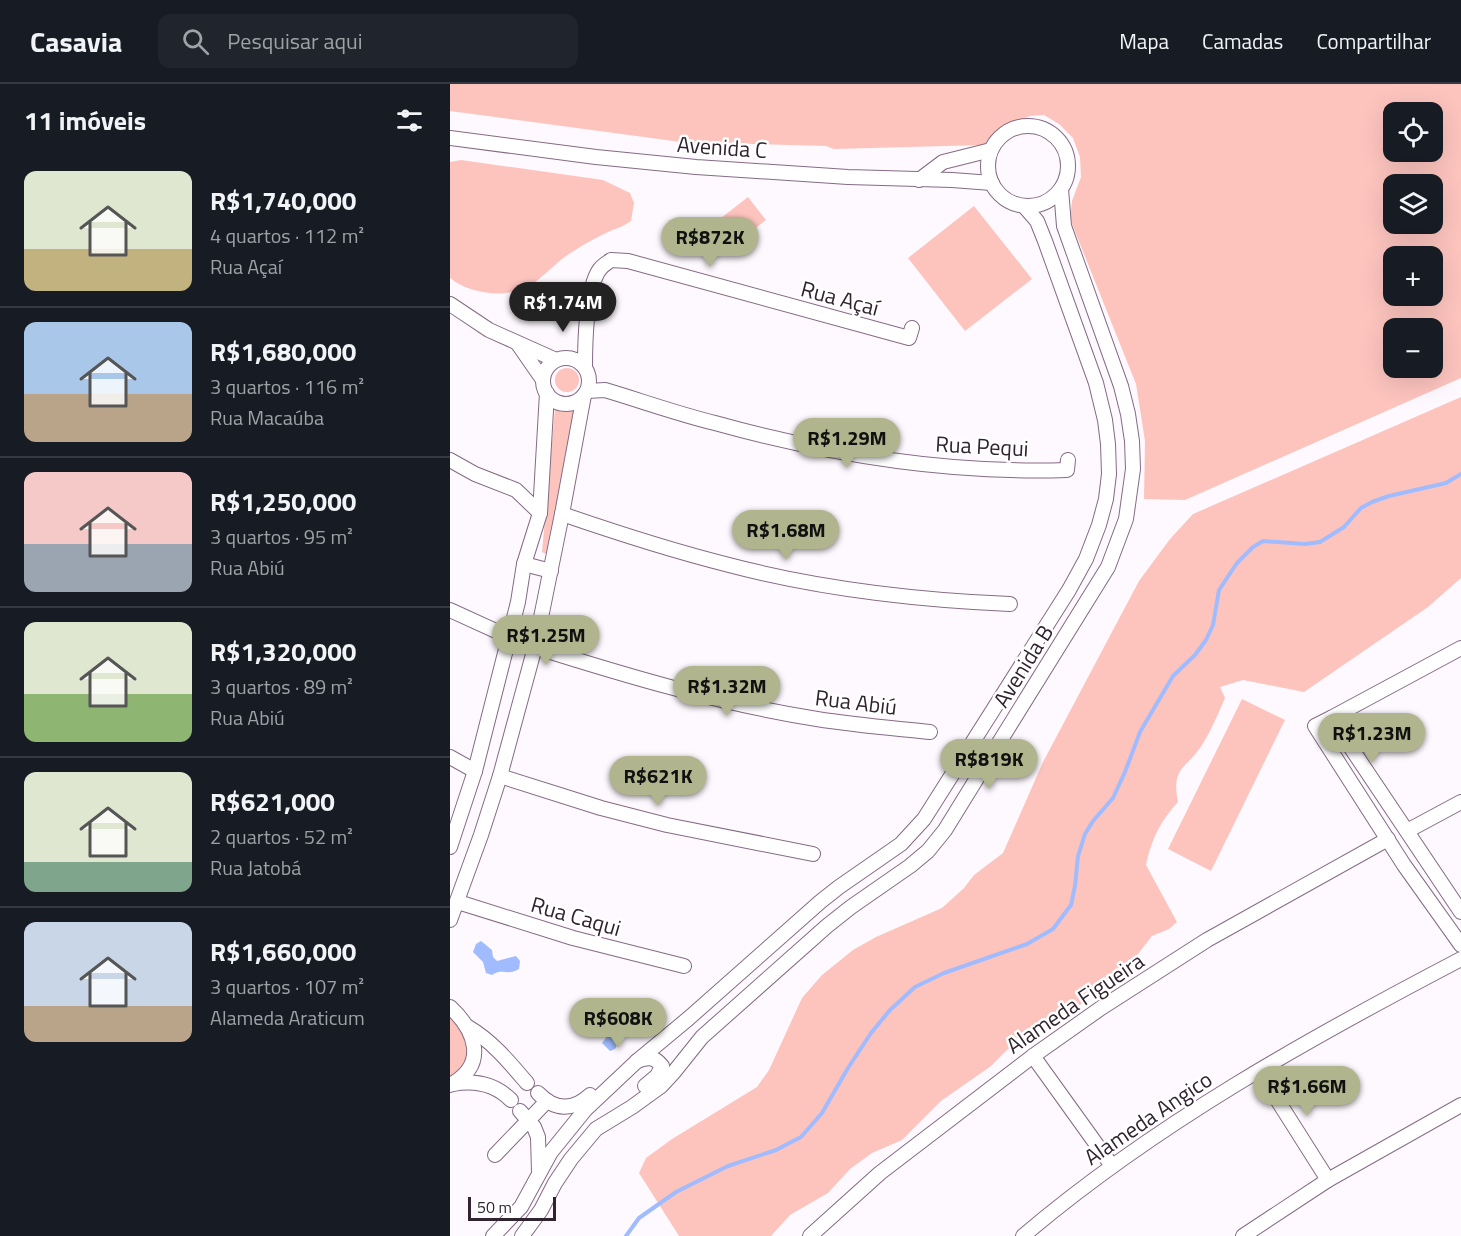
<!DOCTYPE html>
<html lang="pt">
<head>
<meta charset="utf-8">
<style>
	body { margin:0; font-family:"Titillium Web",sans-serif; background:#20242c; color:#f1f3f6; height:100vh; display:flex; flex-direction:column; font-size:22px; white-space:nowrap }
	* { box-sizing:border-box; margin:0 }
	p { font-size:20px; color:#9ea1a6 }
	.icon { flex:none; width:33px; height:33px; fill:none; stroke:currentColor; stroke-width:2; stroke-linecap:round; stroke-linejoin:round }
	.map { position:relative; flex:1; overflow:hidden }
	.side { display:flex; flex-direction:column; background:#171b24; width:450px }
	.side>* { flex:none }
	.controls { position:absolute; left:933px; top:18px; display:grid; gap:12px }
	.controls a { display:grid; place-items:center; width:60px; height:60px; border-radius:12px; background:#171b24; box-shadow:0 6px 24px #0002; font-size:30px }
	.scale { position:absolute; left:18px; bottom:15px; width:88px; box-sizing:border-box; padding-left:6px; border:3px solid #2f242f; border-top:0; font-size:16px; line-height:21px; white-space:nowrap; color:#2f242f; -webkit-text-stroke:4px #fff; paint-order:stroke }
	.price { position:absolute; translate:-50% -51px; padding:0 14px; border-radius:21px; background:#b0b58e; color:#111; font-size:20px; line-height:39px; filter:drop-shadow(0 2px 3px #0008) }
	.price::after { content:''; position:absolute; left:50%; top:36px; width:18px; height:14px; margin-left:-9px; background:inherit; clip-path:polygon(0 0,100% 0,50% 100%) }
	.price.active { background:#222; color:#fff }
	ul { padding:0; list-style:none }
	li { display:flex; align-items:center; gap:18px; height:150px; padding:0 24px }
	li+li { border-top:2px solid #363941 }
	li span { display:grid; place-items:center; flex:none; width:168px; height:120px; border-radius:12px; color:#555 }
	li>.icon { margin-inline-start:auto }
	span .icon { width:72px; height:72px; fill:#fffc; stroke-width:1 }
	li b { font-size:26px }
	h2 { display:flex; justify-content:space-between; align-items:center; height:72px; padding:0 24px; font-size:26px }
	header { display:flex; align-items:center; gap:36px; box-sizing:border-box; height:84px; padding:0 30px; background:#171b24; border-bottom:2px solid #363941 }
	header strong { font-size:28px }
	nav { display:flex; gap:33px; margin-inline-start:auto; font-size:21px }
	.search { width:420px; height:54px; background:#20242c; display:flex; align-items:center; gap:15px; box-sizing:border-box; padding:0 21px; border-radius:12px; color:#9ea1a6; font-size:22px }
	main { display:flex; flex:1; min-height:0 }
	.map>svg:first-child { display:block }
	.green { fill:#fdc4be; fill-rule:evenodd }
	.water { fill:#a0bcfe }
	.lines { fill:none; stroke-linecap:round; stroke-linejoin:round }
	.stream { stroke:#a0bcfe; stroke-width:4 }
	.minor-casing { stroke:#846b84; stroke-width:16 }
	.minor { stroke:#fff; stroke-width:14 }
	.labels { text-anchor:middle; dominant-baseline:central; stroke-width:5; stroke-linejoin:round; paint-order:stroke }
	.street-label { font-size:22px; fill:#2f242f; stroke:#fff }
</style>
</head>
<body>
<header>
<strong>Casavia</strong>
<div class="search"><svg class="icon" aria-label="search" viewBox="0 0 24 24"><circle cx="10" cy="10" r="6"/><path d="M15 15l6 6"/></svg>Pesquisar aqui</div>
<nav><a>Mapa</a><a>Camadas</a><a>Compartilhar</a></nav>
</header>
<main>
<section class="side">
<h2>11 imóveis<svg class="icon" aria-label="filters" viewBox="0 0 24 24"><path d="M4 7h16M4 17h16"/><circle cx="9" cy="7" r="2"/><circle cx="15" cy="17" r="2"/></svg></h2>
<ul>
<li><span style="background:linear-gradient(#dfe7d0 65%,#c2b280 0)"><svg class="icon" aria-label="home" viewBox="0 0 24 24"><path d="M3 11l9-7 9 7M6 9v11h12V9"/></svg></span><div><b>R$1,740,000</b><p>4 quartos · 112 m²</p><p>Rua Açaí</p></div></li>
<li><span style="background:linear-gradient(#a9c7e8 60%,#b9a48a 0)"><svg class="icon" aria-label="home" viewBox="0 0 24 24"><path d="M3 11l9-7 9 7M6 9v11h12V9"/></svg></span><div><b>R$1,680,000</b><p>3 quartos · 116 m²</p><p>Rua Macaúba</p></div></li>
<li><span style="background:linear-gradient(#f6c9c9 60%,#9aa5b1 0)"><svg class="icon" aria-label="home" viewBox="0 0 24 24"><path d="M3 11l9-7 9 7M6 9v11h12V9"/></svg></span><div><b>R$1,250,000</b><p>3 quartos · 95 m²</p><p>Rua Abiú</p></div></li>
<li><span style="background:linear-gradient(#dfe7d0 60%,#8fb573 0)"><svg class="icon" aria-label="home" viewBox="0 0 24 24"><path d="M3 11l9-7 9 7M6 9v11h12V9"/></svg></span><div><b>R$1,320,000</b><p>3 quartos · 89 m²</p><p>Rua Abiú</p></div></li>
<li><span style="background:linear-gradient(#dfe7d0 75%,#7fa58c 0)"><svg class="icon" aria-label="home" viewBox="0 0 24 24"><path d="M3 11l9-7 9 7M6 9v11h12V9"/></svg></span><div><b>R$621,000</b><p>2 quartos · 52 m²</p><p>Rua Jatobá</p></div></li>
<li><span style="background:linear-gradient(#c9d6e8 70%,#b9a48a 0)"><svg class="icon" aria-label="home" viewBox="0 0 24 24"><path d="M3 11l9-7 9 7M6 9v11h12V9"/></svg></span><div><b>R$1,660,000</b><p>3 quartos · 107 m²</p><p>Alameda Araticum</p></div></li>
</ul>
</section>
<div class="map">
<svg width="1011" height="1152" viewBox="0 0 1011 1152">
	<rect width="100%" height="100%" fill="#fef9fe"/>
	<g class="green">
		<path d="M0 0H1011V294L735 416 694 415 695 357 686 300 620 135 622 117 631 93 630 73 623 54 609 40 594 31 580 32 555 42 534 61 384 65 376 62 231 58 0 27ZM944 28H982V68H944ZM944 100H982V140H944ZM944 172H982V212H944ZM944 244H982V284H944Z"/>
		<path d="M11 76 153 96 180 109 184 119 181 137C173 143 164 145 156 149 143 155 131 162 119 170 105 179 94 193 79 202 57 215 19 210 0 194V78Z"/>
		<path d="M298 113 316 136 275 168 257 145Z"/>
		<path d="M524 122 582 195 515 247 458 174Z"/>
		<circle cx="117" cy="296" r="12"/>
		<path d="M1011 313V494L978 523 854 608 793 596 770 603 775 614C768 630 761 647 752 661 736 686 721 682 728 718 710 738 702 754 696 781L727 838 719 845 702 852 673 889 649 904 633 919 586 943 557 966 541 982 491 1017 452 1056 422 1069 400 1085 378 1109 340 1131 321 1152H229L189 1089 196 1074 222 1055 307 1003 319 986 352 914 372 891 403 866 426 853 492 824 514 804 524 791 553 769 593 678 689 497 720 455 743 430Z"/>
		<path d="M105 325 111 328 127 325 98 471 92 468Z"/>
		<path d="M792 615 835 636 761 787 718 765Z"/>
		<path d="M0 929 10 940 19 968 13 984 0 994Z"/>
	</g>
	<g class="water">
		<path d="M31 857 42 866 43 873 47 877 66 872 70 877 69 885C58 892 53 884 42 891L36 889 33 878 23 868 26 860Z"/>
		<path d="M166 931 173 934 178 942 165 965 160 967 152 959 161 947C157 942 157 939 160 932Z"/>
	</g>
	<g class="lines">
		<path class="stream" d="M176 1152 189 1134 226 1108 278 1082 326 1066 351 1053 372 1029 398 984 421 949 440 926 465 903 494 889 577 860 603 845 621 821 625 802 628 772 635 750 643 737 663 714 675 688 690 648 723 592 745 571 756 556 763 541 769 506 787 479 803 463 813 457 855 460 870 458 894 443 911 424 922 418 939 412 996 399 1011 390"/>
		<defs>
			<g id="minor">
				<circle cx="578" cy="82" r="40"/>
				<path d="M0 54 146 73 246 83 398 93 502 96 542 99"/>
				<path d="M469 96 493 78 541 66"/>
				<path d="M0 220 39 246 106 276"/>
				<path d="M68 260 93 296"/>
				<circle cx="116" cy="297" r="23"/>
				<path d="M135 283C135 260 136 203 150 185 153 181 157 179 161 176L178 177 459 254 462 244"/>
				<path d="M137 307 155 306C192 317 228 330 265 339 380 371 498 390 617 386L618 376"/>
				<path d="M0 376 25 390 66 406 90 429"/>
				<path d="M112 430C167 449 223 467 279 481 370 505 466 516 560 520"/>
				<path d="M74 480 101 487"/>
				<path d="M0 526 59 553"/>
				<path d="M85 563C177 592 271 620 367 635 404 641 442 644 480 648"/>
				<path d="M881 634 1011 564"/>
				<path d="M0 673 25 687"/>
				<path d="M50 692 151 724 217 741 363 770"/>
				<path d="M957 747 1011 718"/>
				<path d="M0 763 25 687 68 518 74 480 90 429 97 309"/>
				<path d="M8 818 123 854 234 882"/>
				<path d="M1011 828 881 634 865 642 954 781 1011 861"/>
				<path d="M0 836 31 751 50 692 85 563 112 430 134 311"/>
				<path d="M0 923C26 947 38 981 0 1001"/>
				<path d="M18 943C42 957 60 979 77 999"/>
				<path d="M583 972 662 1082"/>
				<path d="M187 977C198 973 204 972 212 982L207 992 195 1002"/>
				<path d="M809 987 878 1096"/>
				<path d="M3 1000C25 996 45 1000 61 1016"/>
				<path d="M88 1009C105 1027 123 1027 140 1011"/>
				<path d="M70 1027 84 1043 88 1053 89 1088"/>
				<path d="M45 1071 97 1017"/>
				<path d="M43 1152 71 1123 101 1068 135 1026 186 978 239 934 370 818 389 803 451 760 474 735 619 506 636 475 649 441 656 415 659 390 658 360 655 336 646 299 595 157 587 137 574 122"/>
				<path d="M72 1152 91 1126 105 1099 121 1075 146 1045 182 1023 211 1002 224 988 252 953 377 842 401 823 460 782 478 767 495 746 524 699 658 483 676 435 683 385 682 357 678 330 671 302 614 142 611 105"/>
				<path d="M360 1152 430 1089 583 972 651 924 757 856 938 755"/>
				<path d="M573 1152C705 1040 858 955 1011 875"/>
				<path d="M793 1152 878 1096 1011 1021"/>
			</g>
		</defs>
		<use href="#minor" class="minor-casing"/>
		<use href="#minor" class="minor"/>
	</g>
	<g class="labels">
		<g class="street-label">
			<text transform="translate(272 63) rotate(4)">Avenida C</text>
			<text transform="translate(390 214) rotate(15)">Rua Açaí</text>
			<text transform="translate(532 362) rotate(3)">Rua Pequi</text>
			<text transform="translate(573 582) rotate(-58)">Avenida B</text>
			<text transform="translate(406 618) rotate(7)">Rua Abiú</text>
			<text transform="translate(126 832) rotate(16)">Rua Caqui</text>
			<text transform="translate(625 919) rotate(-34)">Alameda Figueira</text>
			<text transform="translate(698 1034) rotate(-34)">Alameda Angico</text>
		</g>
	</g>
</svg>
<div class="controls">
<a><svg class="icon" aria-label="locate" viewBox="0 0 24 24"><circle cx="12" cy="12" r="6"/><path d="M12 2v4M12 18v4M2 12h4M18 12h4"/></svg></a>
<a><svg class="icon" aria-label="layers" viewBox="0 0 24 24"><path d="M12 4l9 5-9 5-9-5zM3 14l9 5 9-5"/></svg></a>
<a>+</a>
<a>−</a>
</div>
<div class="scale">50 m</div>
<b class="price" style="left:260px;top:184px">R$872K</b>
<b class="price active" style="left:113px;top:249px">R$1.74M</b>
<b class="price" style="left:397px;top:385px">R$1.29M</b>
<b class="price" style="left:336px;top:477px">R$1.68M</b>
<b class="price" style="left:96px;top:582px">R$1.25M</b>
<b class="price" style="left:277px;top:633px">R$1.32M</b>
<b class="price" style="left:922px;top:680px">R$1.23M</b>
<b class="price" style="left:539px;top:706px">R$819K</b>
<b class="price" style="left:208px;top:723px">R$621K</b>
<b class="price" style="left:168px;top:965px">R$608K</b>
<b class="price" style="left:857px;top:1033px">R$1.66M</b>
</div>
</main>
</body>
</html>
